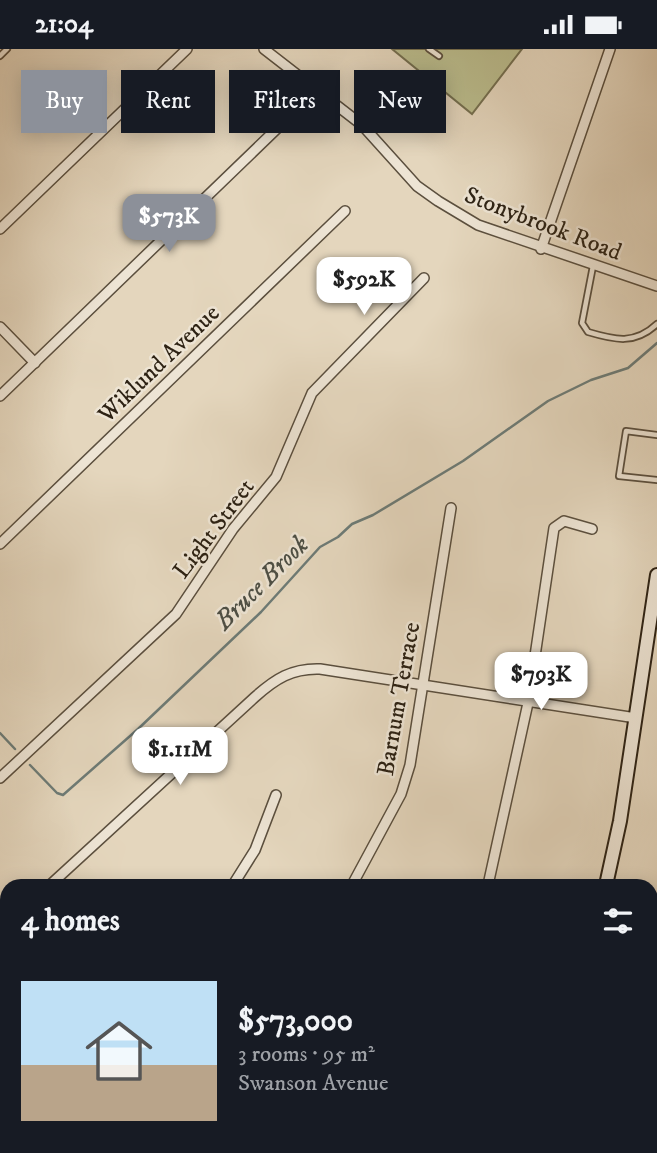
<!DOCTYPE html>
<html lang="en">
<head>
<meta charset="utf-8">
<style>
	body { margin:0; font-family:"IM FELL DW Pica",serif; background:#20242c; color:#f1f3f6; height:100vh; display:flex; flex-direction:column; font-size:26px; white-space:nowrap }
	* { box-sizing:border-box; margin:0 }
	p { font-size:23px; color:#9ea1a6 }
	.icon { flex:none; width:38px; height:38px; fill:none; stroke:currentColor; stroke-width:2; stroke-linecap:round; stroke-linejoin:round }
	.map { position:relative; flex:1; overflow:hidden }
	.panel { position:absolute; left:0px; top:830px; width:658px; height:275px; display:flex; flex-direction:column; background:#171b24; border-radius:21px 21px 0 0; box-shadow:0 4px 18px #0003 }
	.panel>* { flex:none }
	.top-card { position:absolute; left:21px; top:21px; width:616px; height:63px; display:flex; gap:14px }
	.price { position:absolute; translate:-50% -60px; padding:0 16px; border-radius:14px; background:#fff; color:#222; font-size:23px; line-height:46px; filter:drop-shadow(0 2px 4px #0008) }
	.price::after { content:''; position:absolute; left:50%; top:42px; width:21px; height:16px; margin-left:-10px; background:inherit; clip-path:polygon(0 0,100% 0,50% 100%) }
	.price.active { background:#8c9099; color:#fff }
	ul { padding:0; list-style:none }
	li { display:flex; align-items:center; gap:21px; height:175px; padding:0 21px }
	li span { display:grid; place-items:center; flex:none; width:196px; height:140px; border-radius:0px; color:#555 }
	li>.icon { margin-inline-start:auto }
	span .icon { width:84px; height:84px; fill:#fffc; stroke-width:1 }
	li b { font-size:30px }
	h2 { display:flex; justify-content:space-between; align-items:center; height:84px; padding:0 21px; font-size:30px }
	.chip { padding:0 24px; border-radius:0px; background:#171b24; box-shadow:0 4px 18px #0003; font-size:24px; line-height:63px }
	.chip.active { background:#8c9099; color:#fff }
	.status { display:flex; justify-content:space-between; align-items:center; height:49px; padding:0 35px; background:#171b24; direction:ltr }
	.status svg { height:19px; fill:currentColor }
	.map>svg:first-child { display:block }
	.green { fill:#babc8d; stroke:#746f50; stroke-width:2 }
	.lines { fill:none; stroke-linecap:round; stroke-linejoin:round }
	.stream { stroke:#6d7b76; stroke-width:2.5 }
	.service-casing { stroke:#5b4f3e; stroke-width:8 }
	.minor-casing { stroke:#5b4f3e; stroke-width:12 }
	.tertiary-casing { stroke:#5b4f3e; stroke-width:16 }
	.secondary-casing { stroke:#2d2214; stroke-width:16 }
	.service { stroke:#ede4d4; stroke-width:4.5 }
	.minor { stroke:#ede4d4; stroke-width:9 }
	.tertiary { stroke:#ede4d4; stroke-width:12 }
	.secondary { stroke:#ede4d4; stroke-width:12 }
	.labels { text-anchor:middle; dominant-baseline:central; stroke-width:5; stroke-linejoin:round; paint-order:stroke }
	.street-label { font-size:24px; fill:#2d2214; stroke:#ede4d4 }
	.water-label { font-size:26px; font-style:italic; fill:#4d4f45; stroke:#ede4d4 }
</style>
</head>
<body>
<div class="status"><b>21:04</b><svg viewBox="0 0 49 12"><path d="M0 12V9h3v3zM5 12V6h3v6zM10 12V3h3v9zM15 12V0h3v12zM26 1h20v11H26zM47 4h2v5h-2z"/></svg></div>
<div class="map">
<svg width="657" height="1104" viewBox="0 0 657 1104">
	<rect width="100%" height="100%" fill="#e4d6bd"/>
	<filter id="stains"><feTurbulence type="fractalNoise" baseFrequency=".00286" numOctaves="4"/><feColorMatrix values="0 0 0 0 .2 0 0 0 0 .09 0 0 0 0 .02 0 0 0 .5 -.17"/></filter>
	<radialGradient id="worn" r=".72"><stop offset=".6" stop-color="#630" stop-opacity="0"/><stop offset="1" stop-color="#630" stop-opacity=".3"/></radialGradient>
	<path class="green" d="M392 0H522L472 65Z"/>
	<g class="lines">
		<g class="stream">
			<path d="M0 684 15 700"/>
			<path d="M30 716 57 744 63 746 138 680 261 563 320 498 338 488 352 475 373 466 463 412 548 352 591 331 628 319 657 294"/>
		</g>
		<defs>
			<g id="service">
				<path d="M429 0 439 7"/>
				<path d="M0 7 7 0"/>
				<path d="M593 217 582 274 588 283C615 291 635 296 657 275"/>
				<path d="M657 386 626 382 619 427 657 431"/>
			</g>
			<g id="minor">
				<path d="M264 0 362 76 417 137 438 152 478 176 657 237"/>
				<path d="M0 180 187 0"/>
				<path d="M541 200 610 0"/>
				<path d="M0 278 35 314"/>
				<path d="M0 347 317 41"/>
				<path d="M0 495 345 162"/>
				<path d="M0 729 176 565 233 480 276 428 312 344 424 229"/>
				<path d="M50 836 255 648C275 630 292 619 320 620L636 669"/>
				<path d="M233 836 255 801 276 746"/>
				<path d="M352 836 401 745 410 716 451 459"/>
				<path d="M488 836 528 654 554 479 564 472 592 480"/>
				<path d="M0 882 7 876"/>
				<path d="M0 1019 7 1027"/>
				<path d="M68 1097 74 1104"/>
				<path d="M428 1097 434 1104"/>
				<path d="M602 1097 630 1104"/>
				<path d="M32 1104 37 1097"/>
				<path d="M184 1104 188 1097"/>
				<path d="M400 1104 402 1097"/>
			</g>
			<path id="tertiary" d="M651 870 657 871"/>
			<g id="secondary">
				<path d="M606 836 620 772 657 526"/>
				<path d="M514 1104 516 1097"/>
			</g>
		</defs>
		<use href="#service" class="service-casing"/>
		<use href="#minor" class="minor-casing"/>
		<use href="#tertiary" class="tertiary-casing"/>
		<use href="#secondary" class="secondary-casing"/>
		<use href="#service" class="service"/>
		<use href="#minor" class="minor"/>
		<use href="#tertiary" class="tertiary"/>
		<use href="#secondary" class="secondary"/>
	</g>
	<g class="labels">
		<g class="street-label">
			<text transform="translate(543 175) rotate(21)">Stonybrook Road</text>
			<text transform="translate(159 315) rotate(-44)">Wiklund Avenue</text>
			<text transform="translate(214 480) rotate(-53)">Light Street</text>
			<text transform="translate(399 650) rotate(-80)">Barnum Terrace</text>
		</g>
		<g class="water-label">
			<text transform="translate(262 534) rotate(-45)">Bruce Brook</text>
		</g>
	</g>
	<rect width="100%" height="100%" filter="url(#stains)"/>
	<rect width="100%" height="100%" fill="url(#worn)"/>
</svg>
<b class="price active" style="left:169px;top:205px">$573K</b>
<b class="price" style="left:364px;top:268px">$592K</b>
<b class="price" style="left:541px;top:663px">$793K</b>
<b class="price" style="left:180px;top:738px">$1.11M</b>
<div class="top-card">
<a class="chip active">Buy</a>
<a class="chip">Rent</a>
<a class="chip">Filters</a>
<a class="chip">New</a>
</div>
<section class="panel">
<h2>4 homes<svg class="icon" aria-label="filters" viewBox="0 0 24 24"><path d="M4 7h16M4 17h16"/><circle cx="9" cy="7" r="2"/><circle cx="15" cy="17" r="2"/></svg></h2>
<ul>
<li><span style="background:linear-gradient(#bfe0f5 60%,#b9a48a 0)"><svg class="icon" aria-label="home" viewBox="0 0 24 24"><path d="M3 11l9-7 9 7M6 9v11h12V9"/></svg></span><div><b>$573,000</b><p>3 rooms · 95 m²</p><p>Swanson Avenue</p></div></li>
</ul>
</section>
</div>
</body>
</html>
